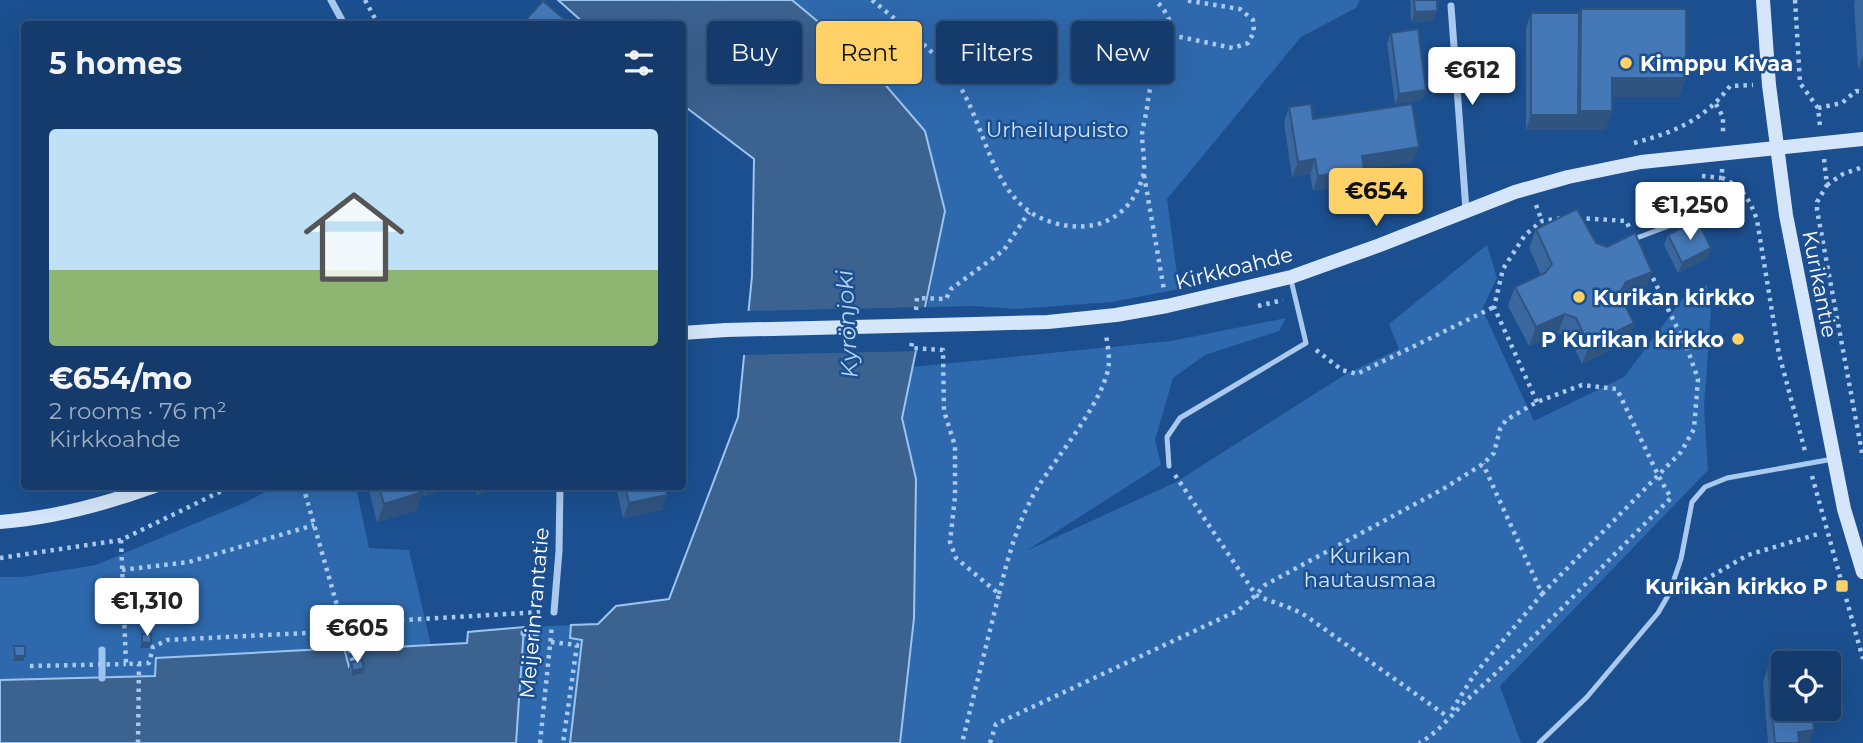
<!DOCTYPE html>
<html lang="en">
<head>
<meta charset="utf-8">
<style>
	body { margin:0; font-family:Montserrat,sans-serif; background:#1d4271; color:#f1f3f6; height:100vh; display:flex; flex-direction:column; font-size:26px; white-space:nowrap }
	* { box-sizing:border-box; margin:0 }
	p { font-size:23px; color:#9dadc1 }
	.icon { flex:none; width:38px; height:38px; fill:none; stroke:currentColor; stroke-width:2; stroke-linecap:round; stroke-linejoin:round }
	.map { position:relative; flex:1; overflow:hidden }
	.drawer { position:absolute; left:21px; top:21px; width:665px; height:469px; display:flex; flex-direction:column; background:#143b6b; border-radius:7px; box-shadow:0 7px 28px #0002,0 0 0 2px #33557e }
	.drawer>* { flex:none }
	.top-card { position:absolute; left:707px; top:21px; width:665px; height:63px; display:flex; gap:14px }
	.tools { position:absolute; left:1771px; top:651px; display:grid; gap:14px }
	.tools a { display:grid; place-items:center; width:70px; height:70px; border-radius:7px; background:#143b6b; box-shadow:0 7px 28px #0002,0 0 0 2px #33557e; font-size:35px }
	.price { position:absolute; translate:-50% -60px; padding:0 16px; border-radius:7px; background:#fff; color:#222; font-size:23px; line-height:46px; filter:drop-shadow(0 2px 4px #0008) }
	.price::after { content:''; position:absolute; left:50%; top:42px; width:21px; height:16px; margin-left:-10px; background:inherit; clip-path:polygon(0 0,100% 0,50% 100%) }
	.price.current { background:#ffd166; color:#111 }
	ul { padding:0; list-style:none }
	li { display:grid; align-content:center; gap:14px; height:371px; padding:0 28px }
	li span { display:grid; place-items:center; height:217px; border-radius:7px; color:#555 }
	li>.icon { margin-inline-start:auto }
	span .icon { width:126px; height:126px; fill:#fffc; stroke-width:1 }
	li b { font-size:30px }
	h2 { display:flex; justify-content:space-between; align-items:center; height:84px; padding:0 28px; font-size:30px }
	.chip { padding:0 24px; border-radius:7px; background:#143b6b; box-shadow:0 7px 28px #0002,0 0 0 2px #33557e; font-size:24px; line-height:63px }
	.chip.current { background:#ffd166; color:#111 }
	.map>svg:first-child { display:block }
	.green { fill:#2e69ad }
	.water { fill:#3c6290; stroke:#9cc4f0; stroke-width:2 }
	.pier { fill:#1b4f8f }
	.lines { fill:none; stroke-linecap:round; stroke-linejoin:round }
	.stream { stroke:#9cc4f0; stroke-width:7 }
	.path { stroke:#a9c9ee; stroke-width:4.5; stroke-dasharray:3.5 5; stroke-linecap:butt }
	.lane { stroke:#a9c9ee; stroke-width:5 }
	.street { stroke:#a9c9ee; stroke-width:7 }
	.secondary { stroke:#d6e6fa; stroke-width:14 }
	.secondary-bridge { stroke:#d6e6fa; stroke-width:14 }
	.wall { fill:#3a679d }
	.shaded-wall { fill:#305480 }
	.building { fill:#4478b7; stroke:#305480; stroke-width:2 }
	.poi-dot { fill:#ffd166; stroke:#1b4f8f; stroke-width:2.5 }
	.labels { text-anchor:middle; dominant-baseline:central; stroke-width:5; stroke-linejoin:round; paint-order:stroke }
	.poi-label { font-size:21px; font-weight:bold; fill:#fff; stroke:#1b4f8f; text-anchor:start }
	.park-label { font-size:21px; fill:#cfe3fa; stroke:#1b4f8f }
	.street-label { font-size:21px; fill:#fff; stroke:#1b4f8f }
	.water-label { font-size:23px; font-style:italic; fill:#b5d3f5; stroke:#1b4f8f }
</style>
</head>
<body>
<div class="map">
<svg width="1863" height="743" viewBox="0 0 1863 743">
	<rect width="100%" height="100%" fill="#1b4f8f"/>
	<g class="green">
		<path d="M792 0H1360L1356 8 1301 37 1167 199 1179 289 1112 302 1016 309 974 306 927 307 945 211 864 60Z"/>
		<path d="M1487 245 1497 278 1482 309 1534 421 1624 377 1684 297 1707 285 1711 311 1704 407 1708 470 1500 686 1521 743H900L914 618 916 479 902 418 913 367 1171 341 1286 318 1279 331 1205 355 1173 378 1155 440 1161 465 1026 551 1176 482 1346 374 1399 349 1389 324Z"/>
		<path d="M275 487H356L369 548 409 550 431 645 467 643 468 632 524 627 571 625 570 638 582 639 570 743H0V577H22L96 565 244 503Z"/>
	</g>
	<g class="water">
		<path d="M558 0H792L864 60 925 131 945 211 902 418 916 479 914 618 900 743H570L582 640 570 638 571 625 598 624 616 606 669 599 738 417 752 276 754 159 683 105 682 24H585Z"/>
		<path d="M524 627 516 743H0V680L155 676 156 658 344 648 349 667 361 665 358 649 467 643 468 632Z"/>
	</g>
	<path class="pier" d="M930 307 920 351 741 355 745 311Z"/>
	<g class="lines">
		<g class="stream">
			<path d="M524 633H536"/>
			<path d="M102 650V678"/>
		</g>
		<g class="path">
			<path d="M365 0 378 24"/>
			<path d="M872 0C900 23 930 47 953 76 987 121 989 203 1051 222 1093 235 1130 220 1143 176 1146 163 1142 147 1142 134 1143 127 1145 119 1146 113 1148 104 1148 95 1151 86 1161 54 1188 31 1155 0"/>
			<path d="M1795 0 1800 83 1818 108 1820 126"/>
			<path d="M1171 35 1233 48 1248 43 1254 32 1253 20 1240 9 1184 0"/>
			<path d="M1716 104 1723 117V136"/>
			<path d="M1818 108 1842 103 1856 91 1863 92"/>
			<path d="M1634 143C1675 132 1704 120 1730 86L1753 85"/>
			<path d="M1824 159 1827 185 1817 202V210L1863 458"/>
			<path d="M1722 169V178C1742 186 1750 200 1757 220L1779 354 1805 451"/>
			<path d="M1144 175 1164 290"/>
			<path d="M1702 176 1722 178"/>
			<path d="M1827 185 1843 174 1863 167"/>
			<path d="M1536 205 1542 221"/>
			<path d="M1578 218 1626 221 1629 227"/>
			<path d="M1258 306 1283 300"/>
			<path d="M916 310 917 298 946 299 951 289 1004 250 1029 212"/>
			<path d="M912 343 911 348 943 350 944 411 955 446V497L950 542 956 558 999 594 962 743"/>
			<path d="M1316 350 1342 370 1357 374 1494 307"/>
			<path d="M1537 402 1494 307 1503 269 1525 235 1542 221 1563 218"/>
			<path d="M1175 475 1256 595C1273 603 1290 606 1306 616L1448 717"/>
			<path d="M1812 476 1863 659"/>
			<path d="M303 486 354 665"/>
			<path d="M121 540 126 664 149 663 153 647 167 640 346 631 355 623 541 612"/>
			<path d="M0 558 121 540 232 486"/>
			<path d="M122 570 189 562 314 525"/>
			<path d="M1682 593 1748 555 1818 534"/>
			<path d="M999 594C1008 557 1018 520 1038 487 1057 456 1108 397 1109 361 1109 352 1107 343 1106 334"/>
			<path d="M1542 594 1681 452 1694 429 1698 379 1687 348 1649 270"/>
			<path d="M551 642 577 645 563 743"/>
			<path d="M30 666 126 664"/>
			<path d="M1452 710 1474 675 1542 594 1483 464"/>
			<path d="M138 743 139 664"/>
			<path d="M540 743 552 625"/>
			<path d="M990 743 996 724 1237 611 1256 595 1265 585 1443 489 1483 464 1494 453 1500 429 1506 420 1537 402 1582 385 1617 389 1658 475 1671 498C1603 564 1540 634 1470 697 1454 712 1437 734 1419 743"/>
		</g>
		<g class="lane">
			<path d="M1634 239 1698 215"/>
			<path d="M1169 466 1167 437 1180 418 1306 343 1291 280"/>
			<path d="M1539 743 1587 697 1658 613 1669 594 1681 559 1692 502 1705 487 1727 478 1833 459"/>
		</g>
		<g class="street">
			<path d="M331 0 344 24"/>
			<path d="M1451 6 1466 210"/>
			<path d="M554 612 559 551 560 486"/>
		</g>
		<g class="secondary">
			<path d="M1763 0 1769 85 1786 215 1844 509 1863 572"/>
			<path d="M975 324 1048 322 1116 315 1167 306 1291 277 1380 245 1515 192 1568 177 1641 162 1863 139"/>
			<path d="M682 333 726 330"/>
			<path d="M0 522C53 518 105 504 155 486"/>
		</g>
		<path class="secondary-bridge" d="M726 330 975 324"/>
	</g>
	<g class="wall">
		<path d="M1410 0H1437L1434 21 1411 22Z"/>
		<path d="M1855 0H1863V68L1858 69 1854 4Z"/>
		<path d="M1581 9 1679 97H1612V111L1605 130H1526V28L1531 13H1579Z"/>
		<path d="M1391 33 1426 90 1422 100 1395 104 1387 43Z"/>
		<path d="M1289 107 1313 119 1413 162 1363 170 1358 184 1313 191 1310 174 1292 177 1284 122Z"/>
		<path d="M1536 229 1596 243 1645 291 1623 300 1634 323 1627 342 1582 364 1569 337 1558 333 1529 346 1508 306 1515 287 1541 275 1529 248Z"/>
		<path d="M1668 235 1708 258 1678 273 1664 245Z"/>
		<path d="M368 486H460L424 496 422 489 416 511 377 522Z"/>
		<path d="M475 486H507L477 495Z"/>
		<path d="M616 486H665L662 510 623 518Z"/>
		<path d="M14 646 23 661H13L12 651Z"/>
		<path d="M1783 649V709L1809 743H1768L1763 682 1768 667 1777 666Z"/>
		<path d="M351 662 364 668 362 673 351 676 349 667Z"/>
	</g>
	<g class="shaded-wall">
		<path d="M1437 11 1434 21 1411 22 1415 12Z"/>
		<path d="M1863 55V68L1858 69Z"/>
		<path d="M1612 78H1686L1679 97H1606Z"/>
		<path d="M1426 90 1422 100 1395 104 1399 94Z"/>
		<path d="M1580 111H1612L1605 130H1526L1531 115H1578Z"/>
		<path d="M1419 147 1413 162 1363 170 1358 184 1313 191 1318 176 1362 156Z"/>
		<path d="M1315 159 1310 174 1292 177 1298 162Z"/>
		<path d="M1711 248 1708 258 1678 273 1682 263Z"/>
		<path d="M1652 272 1645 291 1620 301 1619 294 1626 282Z"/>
		<path d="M1565 314 1558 333 1529 346 1536 327Z"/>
		<path d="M1634 323 1627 342 1582 364 1589 345Z"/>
		<path d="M428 486H460L424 496Z"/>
		<path d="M480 486H507L477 495Z"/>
		<path d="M423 492 416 511 377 522 384 504Z"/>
		<path d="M667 495 662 510 623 518 629 503Z"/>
		<path d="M142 642 151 643 149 648H140Z"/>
		<path d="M15 656H25L23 661H13Z"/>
		<path d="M364 668 362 673 351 676 353 671Z"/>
		<path d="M1814 730 1809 743H1794L1798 732Z"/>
	</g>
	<g class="building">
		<path d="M1414 0H1437V11L1415 12Z"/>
		<path d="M543 1 570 24H522Z"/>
		<path d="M1581 9H1686V78H1612V111H1580Z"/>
		<path d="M1531 13H1579L1578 115H1531Z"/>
		<path d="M1418 29 1426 90 1399 94 1391 33Z"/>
		<path d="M1311 104 1313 119 1412 104 1419 147 1362 156 1364 169 1318 176 1315 159 1298 162 1289 107Z"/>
		<path d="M1577 209 1596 243 1607 247 1635 233 1652 272 1626 282 1619 294 1634 323 1589 345 1576 318 1565 314 1536 327 1515 287 1545 273 1552 264 1536 229Z"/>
		<path d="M1697 220 1711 248 1682 263 1668 235Z"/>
		<path d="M379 486H421L423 492 384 504Z"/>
		<path d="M625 486H665L667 495 629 503Z"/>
		<path d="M142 634H151V643L142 642Z"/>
		<path d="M14 646H25V656H15Z"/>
		<path d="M1794 648 1796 662 1807 660 1808 663H1784L1783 649Z"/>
		<path d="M362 660 364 668 353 671 351 662Z"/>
		<path d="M1783 665V709H1812L1814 730 1798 732 1799 743H1775L1768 667Z"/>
	</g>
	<g class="poi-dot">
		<circle cx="1626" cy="63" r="7"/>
		<circle cx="1579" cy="297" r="7"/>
		<circle cx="1738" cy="339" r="7"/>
		<rect x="1835" y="579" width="14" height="14" rx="3.5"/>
	</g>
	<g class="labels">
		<g class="poi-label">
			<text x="1640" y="63">Kimppu Kivaa</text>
			<text x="1593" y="297">Kurikan kirkko</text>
			<text x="1724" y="339" text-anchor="end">P Kurikan kirkko</text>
			<text x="1828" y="586" text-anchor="end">Kurikan kirkko P</text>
		</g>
		<g class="park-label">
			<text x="1057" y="129">Urheilupuisto</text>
			<text x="1370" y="555">Kurikan<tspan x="1370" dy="24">hautausmaa</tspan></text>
		</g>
		<g class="street-label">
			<text transform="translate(1234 268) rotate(-14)">Kirkkoahde</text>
			<text transform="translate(1820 284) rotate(79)">Kurikantie</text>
			<text transform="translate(534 613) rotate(-85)">Meijerin rantatie</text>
		</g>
		<g class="water-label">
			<text transform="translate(847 324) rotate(-93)">Kyrönjoki</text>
		</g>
	</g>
</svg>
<div class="tools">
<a><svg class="icon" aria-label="locate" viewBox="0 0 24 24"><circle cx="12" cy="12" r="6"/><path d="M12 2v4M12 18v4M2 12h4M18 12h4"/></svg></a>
</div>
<b class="price" style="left:1472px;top:107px">€612</b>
<b class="price current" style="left:1376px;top:228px">€654</b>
<b class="price" style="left:1690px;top:242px">€1,250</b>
<b class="price" style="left:147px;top:638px">€1,310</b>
<b class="price" style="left:357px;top:665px">€605</b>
<div class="top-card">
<a class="chip">Buy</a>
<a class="chip current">Rent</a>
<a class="chip">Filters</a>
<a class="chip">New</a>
</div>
<section class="drawer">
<h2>5 homes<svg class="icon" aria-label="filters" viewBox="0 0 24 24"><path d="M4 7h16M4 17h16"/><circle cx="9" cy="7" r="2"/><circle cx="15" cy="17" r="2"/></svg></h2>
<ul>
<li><span style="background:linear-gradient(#bfe0f5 65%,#8fb573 0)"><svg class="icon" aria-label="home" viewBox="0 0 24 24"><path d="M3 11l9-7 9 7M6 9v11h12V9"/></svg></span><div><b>€654/mo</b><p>2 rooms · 76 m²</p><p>Kirkkoahde</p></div></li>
</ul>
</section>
</div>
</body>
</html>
